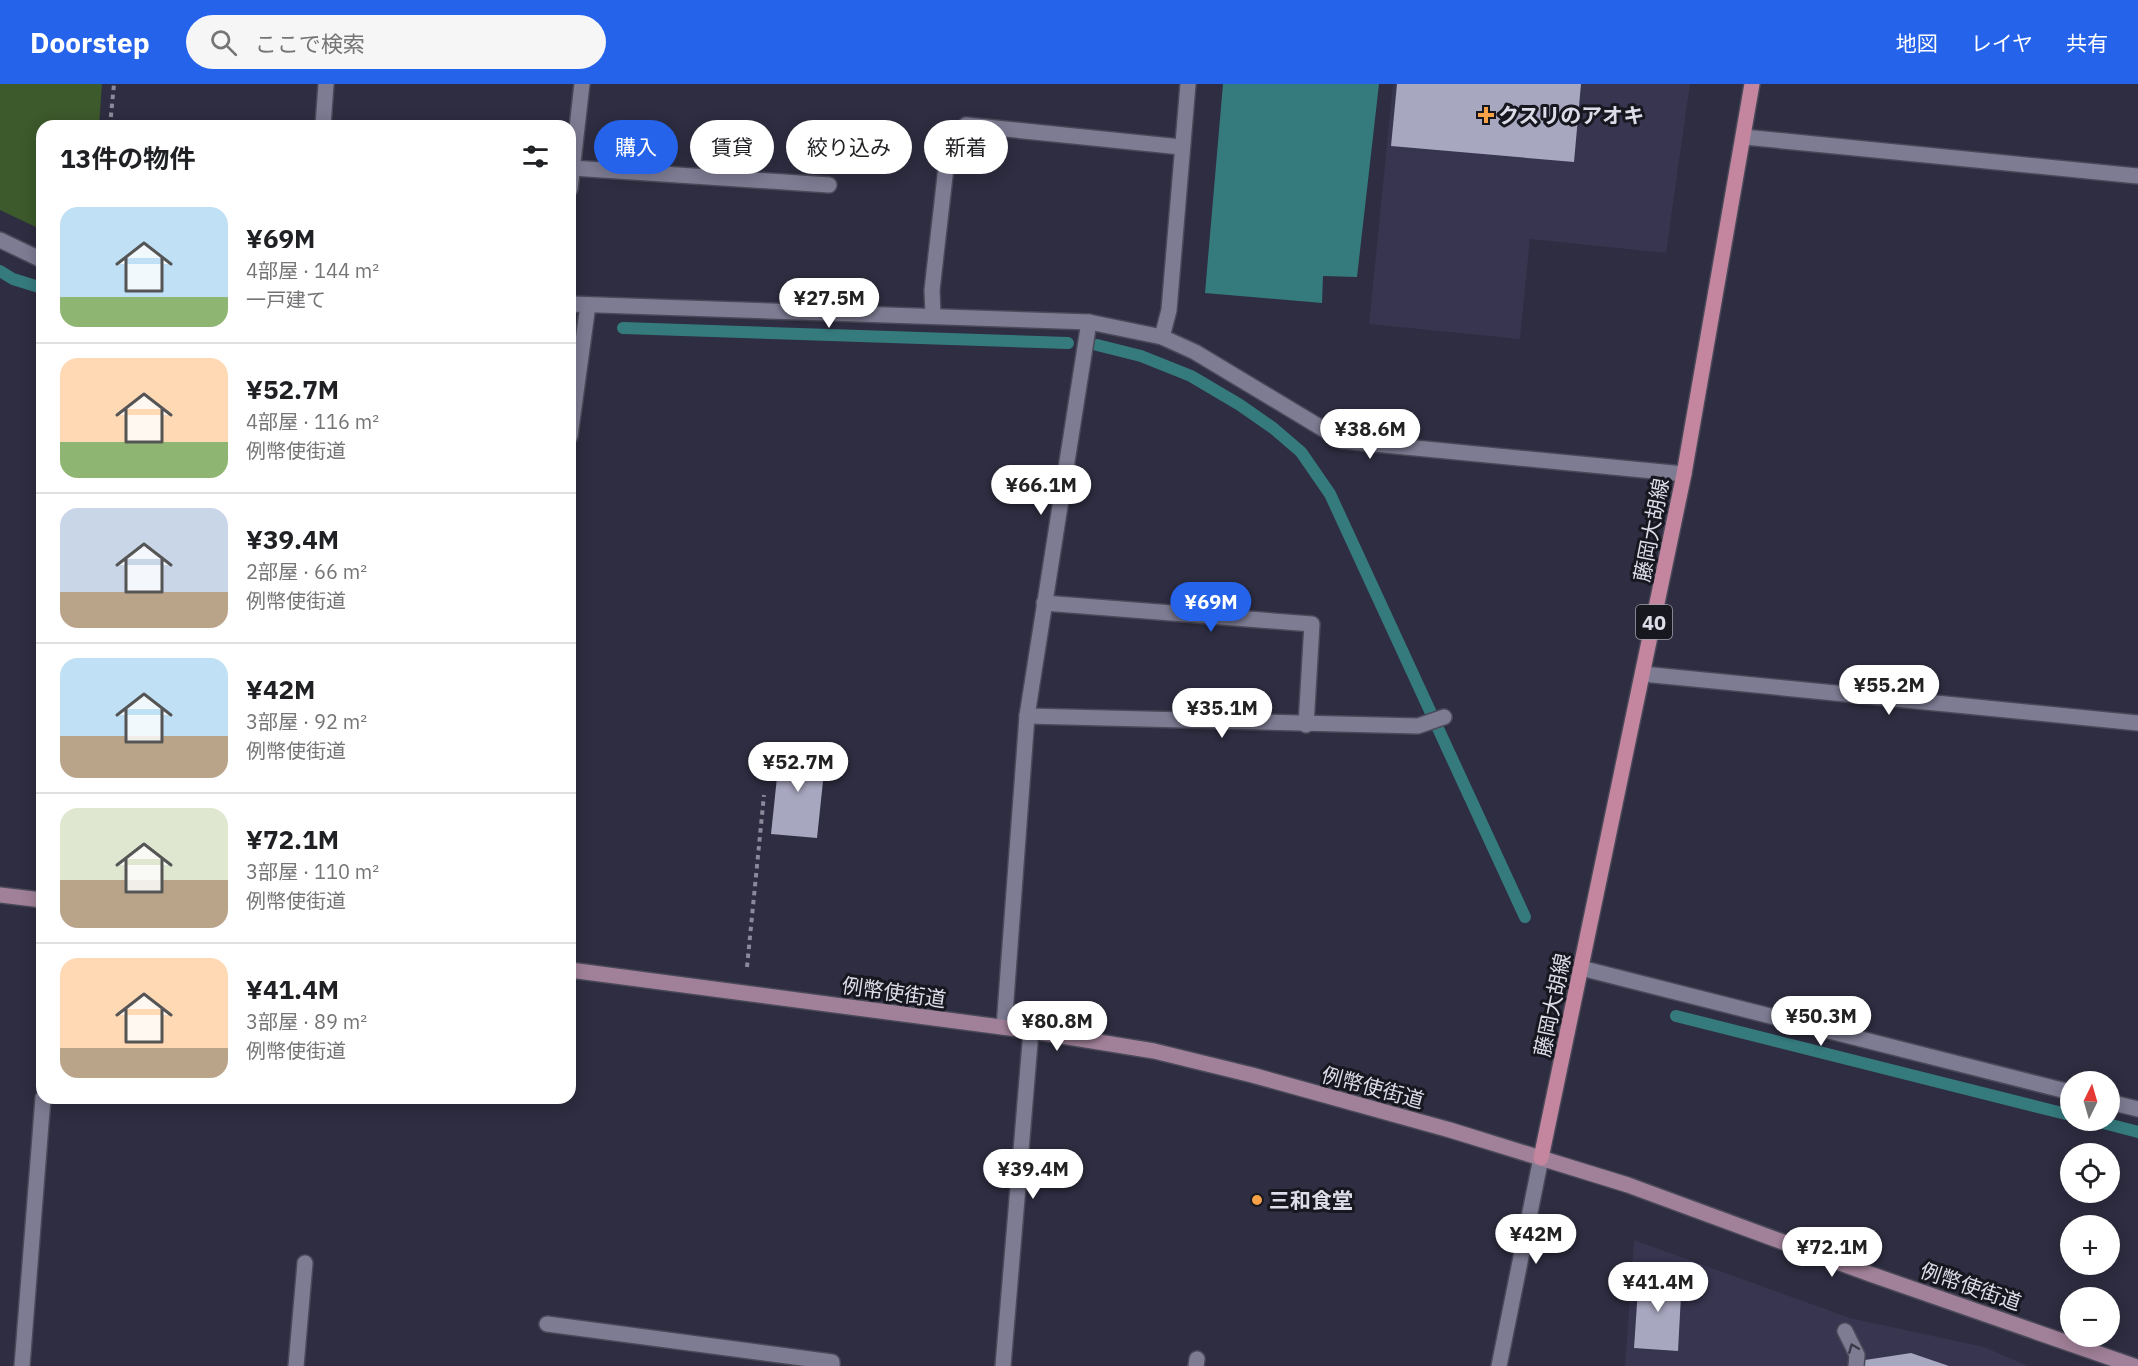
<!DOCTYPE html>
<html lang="ja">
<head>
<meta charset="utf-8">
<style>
	body { margin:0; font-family:"IBM Plex Sans","Noto Sans JP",sans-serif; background:#f6f6f6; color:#202124; height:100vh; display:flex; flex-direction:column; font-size:22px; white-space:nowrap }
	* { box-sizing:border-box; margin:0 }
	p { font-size:20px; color:#757577 }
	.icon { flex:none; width:33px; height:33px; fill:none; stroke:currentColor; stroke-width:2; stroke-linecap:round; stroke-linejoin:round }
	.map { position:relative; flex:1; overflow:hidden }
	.details { position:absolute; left:36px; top:36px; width:540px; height:984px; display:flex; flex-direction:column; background:#fff; border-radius:18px; box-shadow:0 3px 15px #0003 }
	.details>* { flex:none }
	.hud { position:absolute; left:594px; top:36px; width:570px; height:54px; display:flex; gap:12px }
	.needle { width:39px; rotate:5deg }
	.fabs { position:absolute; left:2060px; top:987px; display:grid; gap:12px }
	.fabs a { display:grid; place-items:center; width:60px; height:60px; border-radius:50%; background:#fff; box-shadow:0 3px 15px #0003; font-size:30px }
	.price { position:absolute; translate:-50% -51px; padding:0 14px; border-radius:21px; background:#fff; color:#222; font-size:20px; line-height:39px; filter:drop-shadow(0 2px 3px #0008) }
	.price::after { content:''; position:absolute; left:50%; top:36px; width:18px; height:14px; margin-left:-9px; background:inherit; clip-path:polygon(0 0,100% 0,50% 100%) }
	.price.on { background:#2563eb; color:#fff }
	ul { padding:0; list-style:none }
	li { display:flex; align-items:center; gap:18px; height:150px; padding:0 24px }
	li+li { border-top:2px solid #e0e0e0 }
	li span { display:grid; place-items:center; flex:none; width:168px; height:120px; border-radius:18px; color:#555 }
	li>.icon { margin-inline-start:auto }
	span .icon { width:72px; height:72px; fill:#fffc; stroke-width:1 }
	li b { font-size:26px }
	h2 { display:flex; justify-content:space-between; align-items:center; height:72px; padding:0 24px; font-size:26px }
	.tag { padding:0 21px; border-radius:27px; background:#fff; box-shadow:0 3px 15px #0003; font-size:21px; line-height:54px }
	.tag.on { background:#2563eb; color:#fff }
	header { display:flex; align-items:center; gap:36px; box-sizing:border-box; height:84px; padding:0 30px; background:#2563eb; color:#fff }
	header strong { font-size:28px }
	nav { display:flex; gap:33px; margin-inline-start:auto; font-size:21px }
	.search { width:420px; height:54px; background:#f6f6f6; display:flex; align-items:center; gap:15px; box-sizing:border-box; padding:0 21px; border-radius:33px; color:#757577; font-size:22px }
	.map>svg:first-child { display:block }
	.built { fill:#37354f }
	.green { fill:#3c5a2b }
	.water { fill:#357b7e }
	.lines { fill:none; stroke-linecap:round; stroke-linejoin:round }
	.stream { stroke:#357b7e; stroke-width:12 }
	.building { fill:#a8a7c0 }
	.service-casing { stroke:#4a4959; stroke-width:18 }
	.minor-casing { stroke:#4a4959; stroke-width:18 }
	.tertiary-casing { stroke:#4a4959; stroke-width:18 }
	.secondary-casing { stroke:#4a4959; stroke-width:18 }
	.primary-casing { stroke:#4a4959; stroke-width:18 }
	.path { stroke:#8b8a9a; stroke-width:4; stroke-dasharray:4.5 4.5; stroke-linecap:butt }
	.service { stroke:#7d7c93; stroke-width:15 }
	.minor { stroke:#7d7c93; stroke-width:15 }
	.tertiary { stroke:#7d7c93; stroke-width:15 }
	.secondary { stroke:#a18199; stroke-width:15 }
	.primary { stroke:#c4869e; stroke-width:15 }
	.oneway { stroke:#3b3a48 }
	.poi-dot { fill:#f7a149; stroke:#171720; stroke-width:2 }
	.labels { text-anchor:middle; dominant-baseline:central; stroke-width:6; stroke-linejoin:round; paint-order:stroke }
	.shield { fill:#171720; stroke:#a2a1ad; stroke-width:1.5 }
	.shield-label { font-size:20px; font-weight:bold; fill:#dddce9 }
	.poi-label { font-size:21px; font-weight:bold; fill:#dddce9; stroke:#171720; text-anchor:start }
	.street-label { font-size:21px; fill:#dddce9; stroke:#171720 }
</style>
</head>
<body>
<header>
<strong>Doorstep</strong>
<div class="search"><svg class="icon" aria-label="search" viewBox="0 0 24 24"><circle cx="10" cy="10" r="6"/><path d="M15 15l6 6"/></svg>ここで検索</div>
<nav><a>地図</a><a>レイヤ</a><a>共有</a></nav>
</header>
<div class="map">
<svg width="2138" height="1282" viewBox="0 0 2138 1282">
	<rect width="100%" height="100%" fill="#2e2d41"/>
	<g class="built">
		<path d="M1393 0H1690L1666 169 1530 155 1520 255 1369 240Z"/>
		<path d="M1634 1156 1850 1234 1984 1263 2028 1282H1625Z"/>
	</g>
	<path class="green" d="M0 0H102L99 42H42V146L0 126Z"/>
	<path class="water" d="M1223 0H1379L1357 193 1323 192 1322 219 1205 209Z"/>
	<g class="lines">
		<g class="stream">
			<path d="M0 187 13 195 42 204"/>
			<path d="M623 244 1068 259"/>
			<path d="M1097 261 1141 272 1191 292 1240 321 1273 344 1301 368 1330 410 1525 833"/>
			<path d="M1676 932 2070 1031"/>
			<path d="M2092 1036 2138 1048"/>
		</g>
	</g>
	<g class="building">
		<path d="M1397 0H1581L1574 78 1391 62Z"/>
		<path d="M780 665 826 669 817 754 771 750Z"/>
		<path d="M1639 1190 1682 1193 1678 1267 1634 1264Z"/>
		<path d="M1911 1269 1949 1282H1865V1276Z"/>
	</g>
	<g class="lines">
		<defs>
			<g id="service">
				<path d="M572 84 829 101"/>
				<path d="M1004 943 1027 632"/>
				<path d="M1845 1247 1857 1271 1856 1282"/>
				<path d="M22 1282 43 1014"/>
				<path d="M296 1282 305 1179"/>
			</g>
			<g id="minor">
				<path d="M323 42 326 0"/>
				<path d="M1744 53 2138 92"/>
				<path d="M570 105 582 0"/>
				<path d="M0 156 42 176"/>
				<path d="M570 220 1089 238 1162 253 1195 268 1343 357 1684 390"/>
				<path d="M933 232 932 206 949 57 966 41 1181 63"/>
				<path d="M1089 238 1027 632 1418 642 1444 633"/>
				<path d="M1162 253 1169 226 1188 0"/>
				<path d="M570 352 588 221"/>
				<path d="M1044 519 1312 540 1306 641"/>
				<path d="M1643 590 2138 639"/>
				<path d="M1581 884 2070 1008"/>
				<path d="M2109 1018 2138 1025"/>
				<path d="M547 1240 832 1278V1282"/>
				<path d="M1003 1282 1031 947"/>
				<path d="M1196 1282 1197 1275"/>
			</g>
			<path id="tertiary" d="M1499 1282 1541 1074"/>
			<g id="secondary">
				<path d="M0 811 42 816"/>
				<path d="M570 886 1031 947 1154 967 1252 991 1450 1046 1628 1101 1870 1190 2134 1282"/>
			</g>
			<path id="primary" d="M1541 1074 1684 390 1752 0"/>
		</defs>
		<use href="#service" class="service-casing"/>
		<use href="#minor" class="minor-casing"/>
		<use href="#tertiary" class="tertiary-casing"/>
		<use href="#secondary" class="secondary-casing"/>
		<use href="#primary" class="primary-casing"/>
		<g class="path">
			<path d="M110 42 114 0"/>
			<path d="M747 883 764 711"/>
		</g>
		<use href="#service" class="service"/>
		<use href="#minor" class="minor"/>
		<use href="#tertiary" class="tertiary"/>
		<use href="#secondary" class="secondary"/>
		<use href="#primary" class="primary"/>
	</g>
	<defs><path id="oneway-chevron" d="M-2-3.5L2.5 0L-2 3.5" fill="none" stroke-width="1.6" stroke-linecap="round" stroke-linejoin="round" transform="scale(1.5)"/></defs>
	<use class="oneway" href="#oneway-chevron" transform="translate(1853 1264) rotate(-112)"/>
	<g class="poi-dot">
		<path d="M1483 22h6v6h6v6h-6v6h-6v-6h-6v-6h6z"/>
		<circle cx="1257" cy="1116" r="6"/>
	</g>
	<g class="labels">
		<rect class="shield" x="1636" y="521" width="36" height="34" rx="4.5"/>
		<g class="shield-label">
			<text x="1654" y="538">40</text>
		</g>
		<g class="poi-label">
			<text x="1498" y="31">クスリのアオキ</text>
			<text x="1269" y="1116">三和食堂</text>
		</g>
		<g class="street-label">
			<text transform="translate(1651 446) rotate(-79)">藤岡大胡線</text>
			<text transform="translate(894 908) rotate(8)">例幣使街道</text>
			<text transform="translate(1552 921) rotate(-78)">藤岡大胡線</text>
			<text transform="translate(1373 1003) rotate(15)">例幣使街道</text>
			<text transform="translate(1971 1202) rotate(19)">例幣使街道</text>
		</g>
	</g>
</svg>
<div class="fabs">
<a><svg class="needle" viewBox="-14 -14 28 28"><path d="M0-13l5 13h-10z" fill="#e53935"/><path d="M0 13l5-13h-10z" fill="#757577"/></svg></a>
<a><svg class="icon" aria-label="locate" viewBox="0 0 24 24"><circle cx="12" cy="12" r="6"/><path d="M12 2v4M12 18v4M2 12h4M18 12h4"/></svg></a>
<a>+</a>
<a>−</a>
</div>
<b class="price" style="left:829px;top:245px">¥27.5M</b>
<b class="price" style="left:1370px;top:376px">¥38.6M</b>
<b class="price" style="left:1041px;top:432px">¥66.1M</b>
<b class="price on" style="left:1211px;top:549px">¥69M</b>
<b class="price" style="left:1889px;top:632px">¥55.2M</b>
<b class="price" style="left:1222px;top:655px">¥35.1M</b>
<b class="price" style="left:798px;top:709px">¥52.7M</b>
<b class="price" style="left:1821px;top:963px">¥50.3M</b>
<b class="price" style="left:1057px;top:968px">¥80.8M</b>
<b class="price" style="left:1033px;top:1116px">¥39.4M</b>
<b class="price" style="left:1536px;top:1181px">¥42M</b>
<b class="price" style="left:1832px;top:1194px">¥72.1M</b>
<b class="price" style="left:1658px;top:1229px">¥41.4M</b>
<div class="hud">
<a class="tag on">購入</a>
<a class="tag">賃貸</a>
<a class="tag">絞り込み</a>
<a class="tag">新着</a>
</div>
<section class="details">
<h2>13件の物件<svg class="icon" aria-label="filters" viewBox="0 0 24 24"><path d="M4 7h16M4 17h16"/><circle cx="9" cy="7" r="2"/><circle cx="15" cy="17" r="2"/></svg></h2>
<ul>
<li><span style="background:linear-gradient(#bfe0f5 75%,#8fb573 0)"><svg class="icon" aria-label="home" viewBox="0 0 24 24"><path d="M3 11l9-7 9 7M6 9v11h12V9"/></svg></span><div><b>¥69M</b><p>4部屋 · 144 m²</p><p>一戸建て</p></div></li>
<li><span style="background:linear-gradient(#ffd9b3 70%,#8fb573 0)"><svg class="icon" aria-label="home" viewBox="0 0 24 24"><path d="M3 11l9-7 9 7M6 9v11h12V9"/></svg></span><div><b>¥52.7M</b><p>4部屋 · 116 m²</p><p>例幣使街道</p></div></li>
<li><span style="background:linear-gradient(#c9d6e8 70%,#b9a48a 0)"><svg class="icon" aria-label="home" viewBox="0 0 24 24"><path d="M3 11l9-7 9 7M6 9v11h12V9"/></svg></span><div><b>¥39.4M</b><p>2部屋 · 66 m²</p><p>例幣使街道</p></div></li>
<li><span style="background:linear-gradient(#bfe0f5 65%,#b9a48a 0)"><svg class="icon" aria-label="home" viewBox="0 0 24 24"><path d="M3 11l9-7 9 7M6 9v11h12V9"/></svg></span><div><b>¥42M</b><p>3部屋 · 92 m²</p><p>例幣使街道</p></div></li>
<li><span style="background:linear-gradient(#dfe7d0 60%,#b9a48a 0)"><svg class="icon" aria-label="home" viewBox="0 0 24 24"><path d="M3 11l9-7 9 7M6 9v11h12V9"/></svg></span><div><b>¥72.1M</b><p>3部屋 · 110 m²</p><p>例幣使街道</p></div></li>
<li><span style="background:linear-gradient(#ffd9b3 75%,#b9a48a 0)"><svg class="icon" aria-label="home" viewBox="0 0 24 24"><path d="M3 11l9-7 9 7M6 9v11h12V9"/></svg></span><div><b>¥41.4M</b><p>3部屋 · 89 m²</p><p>例幣使街道</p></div></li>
</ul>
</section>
</div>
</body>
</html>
